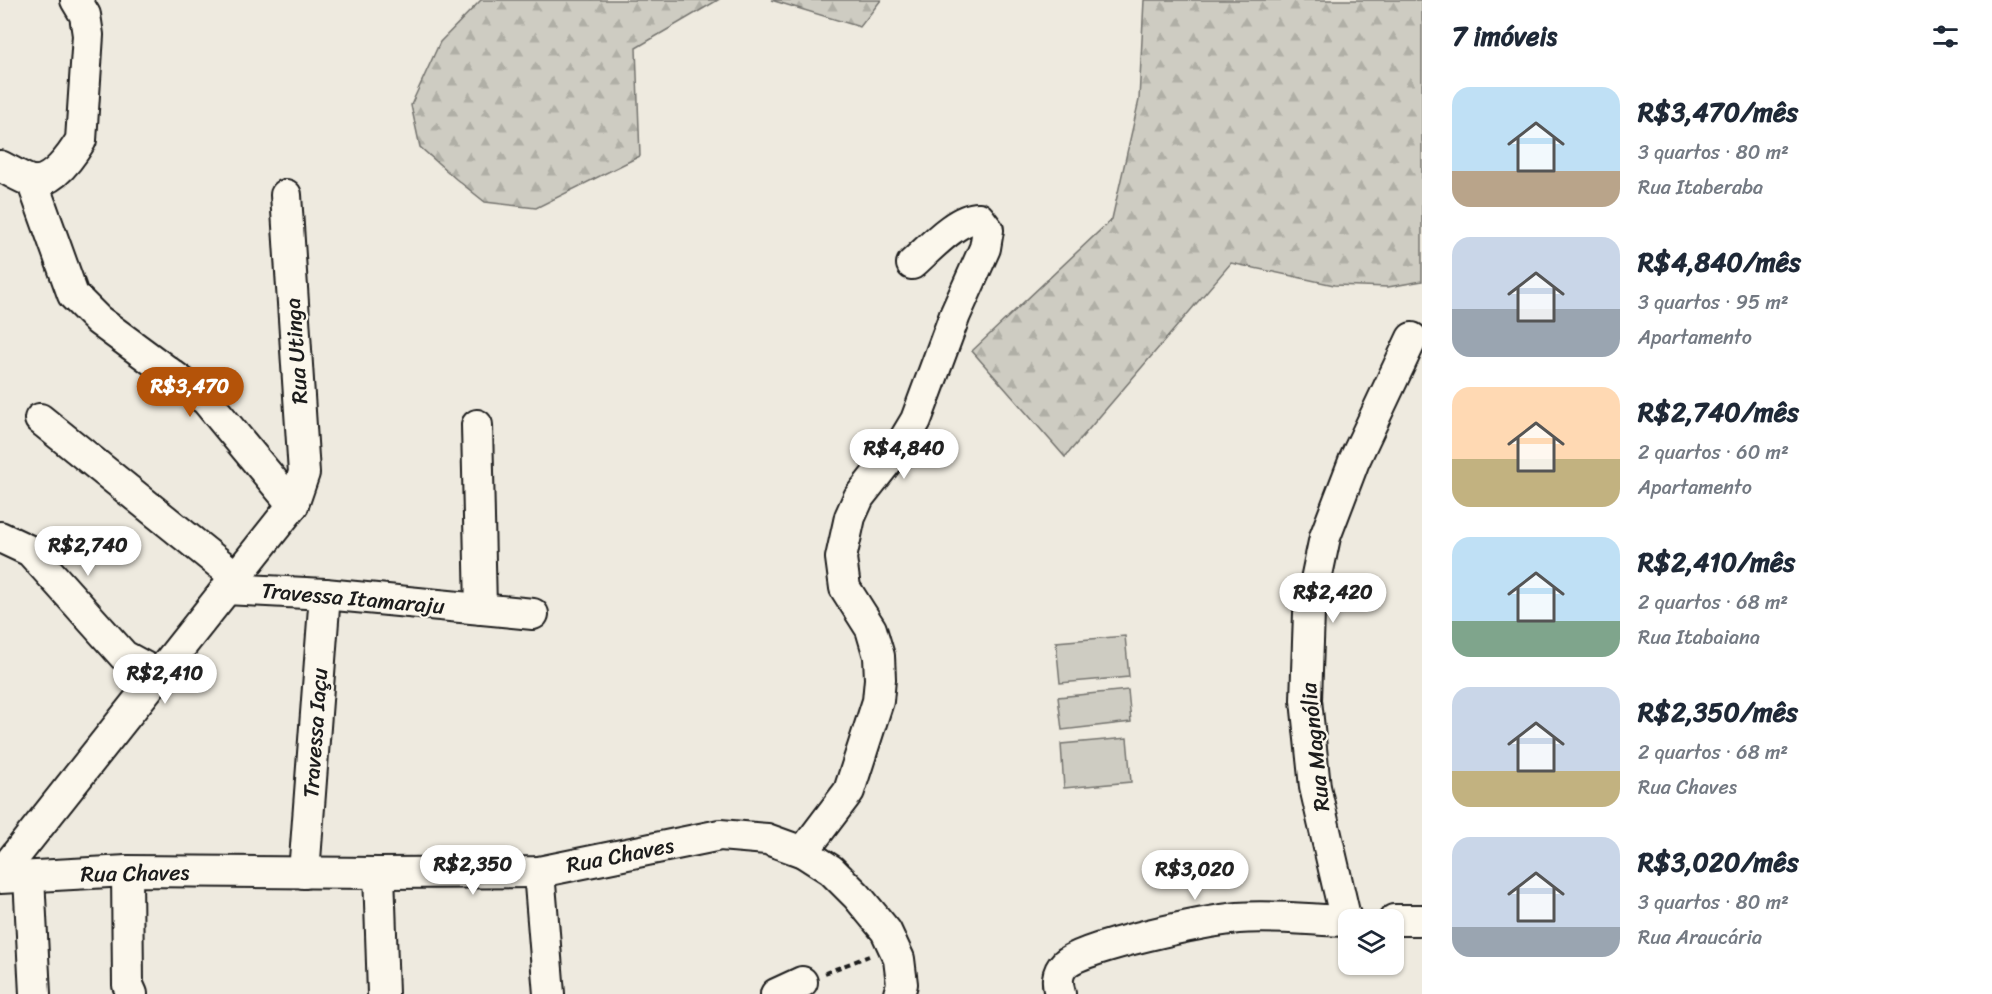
<!DOCTYPE html>
<html lang="pt">
<head>
<meta charset="utf-8">
<style>
	body { margin:0; font-family:Sriracha,sans-serif; background:#f2f2f3; color:#1f2937; height:100vh; display:flex; flex-direction:column; font-size:22px; white-space:nowrap }
	* { box-sizing:border-box; margin:0 }
	p { font-size:20px; color:#747a83 }
	.icon { flex:none; width:33px; height:33px; fill:none; stroke:currentColor; stroke-width:2; stroke-linecap:round; stroke-linejoin:round }
	.map { position:relative; flex:1; overflow:hidden }
	.drawer { display:flex; flex-direction:column; background:#fff; width:570px }
	.drawer>* { flex:none }
	.controls { position:absolute; left:1338px; top:909px; display:grid; gap:12px }
	.controls a { display:grid; place-items:center; width:66px; height:66px; border-radius:12px; background:#fff; box-shadow:0 2px 4px #0004; font-size:30px }
	.price { position:absolute; translate:-50% -51px; padding:0 14px; border-radius:21px; background:#fff; color:#222; font-size:20px; line-height:39px; filter:drop-shadow(0 2px 3px #0008) }
	.price::after { content:''; position:absolute; left:50%; top:36px; width:18px; height:14px; margin-left:-9px; background:inherit; clip-path:polygon(0 0,100% 0,50% 100%) }
	.price.current { background:#b45309; color:#fff }
	ul { padding:0; list-style:none }
	li { display:flex; align-items:center; gap:18px; height:150px; padding:0 30px }
	li span { display:grid; place-items:center; flex:none; width:168px; height:120px; border-radius:18px; color:#555 }
	li>.icon { margin-inline-start:auto }
	span .icon { width:72px; height:72px; fill:#fffc; stroke-width:1 }
	li b { font-size:26px }
	h2 { display:flex; justify-content:space-between; align-items:center; height:72px; padding:0 30px; font-size:26px }
	main { display:flex; flex:1; min-height:0 }
	.map>svg:first-child { display:block }
	.forest { fill:url(#forest-firs); stroke:#75746f; stroke-width:1.5 }
	.pitch { fill:#ceccc2; stroke:#75746f; stroke-width:1.5 }
	.lines { fill:none; stroke-linecap:round; stroke-linejoin:round }
	.minor-casing { stroke:#1c1c1c; stroke-width:34 }
	.path { stroke:#1c1c1c; stroke-width:4; stroke-dasharray:6 4.5; stroke-linecap:butt }
	.minor { stroke:#fbf7ec; stroke-width:30 }
	.labels { text-anchor:middle; dominant-baseline:central; stroke-width:4.5; stroke-linejoin:round; paint-order:stroke }
	.street-label { font-size:22px; fill:#1c1c1c; stroke:#fbf7ec }
</style>
</head>
<body>
<main>
<div class="map">
<svg width="1422" height="994" viewBox="0 0 1422 994">
	<defs>
		<pattern id="forest-firs" width="22" height="20" patternUnits="userSpaceOnUse" patternTransform="scale(1.5)"><rect width="22" height="20" fill="#ceccc2"/><path d="M5 1l3.5 6h-7zM16 11l3.5 6h-7z" fill="#b0afa6"/></pattern>
	</defs>
	<rect width="100%" height="100%" fill="#eeeadf"/>
	<filter id="ink" filterUnits="userSpaceOnUse"><feTurbulence type="fractalNoise" baseFrequency=".0167" numOctaves="2"/><feDisplacementMap in="SourceGraphic" scale="12" xChannelSelector="R" yChannelSelector="G"/><feConvolveMatrix kernelMatrix="1 2 1 2 8 2 1 2 1" color-interpolation-filters="sRGB"/></filter>
	<g filter="url(#ink)">
		<g class="forest">
			<path d="M481 0H718L636 48 640 156 536 208 485 202 456 179 420 147 411 105 440 42Z"/>
			<path d="M771 0H881L860 27Z"/>
			<path d="M1144 0H1422V281L1388 287 1334 285 1231 263 1065 457 972 351 1112 219 1139 100Z"/>
		</g>
		<g class="pitch">
			<path d="M1125 636 1129 677 1060 683 1056 642Z"/>
			<path d="M1128 690 1131 722 1062 730 1058 697Z"/>
			<path d="M1127 738 1131 782 1064 788 1061 744Z"/>
		</g>
		<g class="lines">
			<defs>
				<g id="minor">
					<path d="M0 166C9 170 21 178 31 181 52 185 72 155 81 140L88 35 85 15 76 0"/>
					<path d="M32 181 73 295 98 320 206 400 293 505"/>
					<path d="M40 419 236 577"/>
					<path d="M477 425 481 609"/>
					<path d="M0 537 30 551 124 656 159 675"/>
					<path d="M226 589 325 594 533 614"/>
					<path d="M803 852 849 791 878 701 880 679 879 656 871 629 845 588 841 558 850 517 859 497 904 440 916 420 955 315 985 248 988 230 979 218C957 217 928 250 912 264"/>
					<path d="M127 871 128 985 132 994"/>
					<path d="M539 872 549 994"/>
					<path d="M304 873 325 594"/>
					<path d="M379 873 383 994"/>
					<path d="M0 875 293 505 304 473 286 195"/>
					<path d="M29 877 35 994"/>
					<path d="M0 878 127 871 379 873 539 872 720 835 767 839 803 852 831 870 857 896 886 931 899 959 902 984 899 994"/>
					<path d="M1394 920H1422"/>
					<path d="M1346 921 1315 787 1306 700 1309 613 1325 537 1354 461 1412 338"/>
					<path d="M776 994 802 982"/>
					<path d="M1060 994C1057 983 1056 973 1065 964 1084 946 1207 921 1238 918 1272 915 1313 920 1348 921"/>
				</g>
			</defs>
			<use href="#minor" class="minor-casing"/>
			<path class="path" d="M825 973 869 956"/>
			<use href="#minor" class="minor"/>
		</g>
	</g>
	<g class="labels">
		<g class="street-label">
			<text transform="translate(296 351) rotate(-94)">Rua Utinga</text>
			<text transform="translate(353 598) rotate(5)">Travessa Itamaraju</text>
			<text transform="translate(315 733) rotate(-86)">Travessa Iaçu</text>
			<text transform="translate(1315 747) rotate(-96)">Rua Magnólia</text>
			<text transform="translate(620 855) rotate(-11)">Rua Chaves</text>
			<text transform="translate(135 873) rotate(-1)">Rua Chaves</text>
		</g>
	</g>
</svg>
<div class="controls">
<a><svg class="icon" aria-label="layers" viewBox="0 0 24 24"><path d="M12 4l9 5-9 5-9-5zM3 14l9 5 9-5"/></svg></a>
</div>
<b class="price current" style="left:190px;top:418px">R$3,470</b>
<b class="price" style="left:904px;top:480px">R$4,840</b>
<b class="price" style="left:88px;top:577px">R$2,740</b>
<b class="price" style="left:1333px;top:624px">R$2,420</b>
<b class="price" style="left:165px;top:705px">R$2,410</b>
<b class="price" style="left:473px;top:896px">R$2,350</b>
<b class="price" style="left:1195px;top:901px">R$3,020</b>
</div>
<section class="drawer">
<h2>7 imóveis<svg class="icon" aria-label="filters" viewBox="0 0 24 24"><path d="M4 7h16M4 17h16"/><circle cx="9" cy="7" r="2"/><circle cx="15" cy="17" r="2"/></svg></h2>
<ul>
<li><span style="background:linear-gradient(#bfe0f5 70%,#b9a48a 0)"><svg class="icon" aria-label="home" viewBox="0 0 24 24"><path d="M3 11l9-7 9 7M6 9v11h12V9"/></svg></span><div><b>R$3,470/mês</b><p>3 quartos · 80 m²</p><p>Rua Itaberaba</p></div></li>
<li><span style="background:linear-gradient(#c9d6e8 60%,#9aa5b1 0)"><svg class="icon" aria-label="home" viewBox="0 0 24 24"><path d="M3 11l9-7 9 7M6 9v11h12V9"/></svg></span><div><b>R$4,840/mês</b><p>3 quartos · 95 m²</p><p>Apartamento</p></div></li>
<li><span style="background:linear-gradient(#ffd9b3 60%,#c2b280 0)"><svg class="icon" aria-label="home" viewBox="0 0 24 24"><path d="M3 11l9-7 9 7M6 9v11h12V9"/></svg></span><div><b>R$2,740/mês</b><p>2 quartos · 60 m²</p><p>Apartamento</p></div></li>
<li><span style="background:linear-gradient(#bfe0f5 70%,#7fa58c 0)"><svg class="icon" aria-label="home" viewBox="0 0 24 24"><path d="M3 11l9-7 9 7M6 9v11h12V9"/></svg></span><div><b>R$2,410/mês</b><p>2 quartos · 68 m²</p><p>Rua Itabaiana</p></div></li>
<li><span style="background:linear-gradient(#c9d6e8 70%,#c2b280 0)"><svg class="icon" aria-label="home" viewBox="0 0 24 24"><path d="M3 11l9-7 9 7M6 9v11h12V9"/></svg></span><div><b>R$2,350/mês</b><p>2 quartos · 68 m²</p><p>Rua Chaves</p></div></li>
<li><span style="background:linear-gradient(#c9d6e8 75%,#9aa5b1 0)"><svg class="icon" aria-label="home" viewBox="0 0 24 24"><path d="M3 11l9-7 9 7M6 9v11h12V9"/></svg></span><div><b>R$3,020/mês</b><p>3 quartos · 80 m²</p><p>Rua Araucária</p></div></li>
</ul>
</section>
</main>
</body>
</html>
